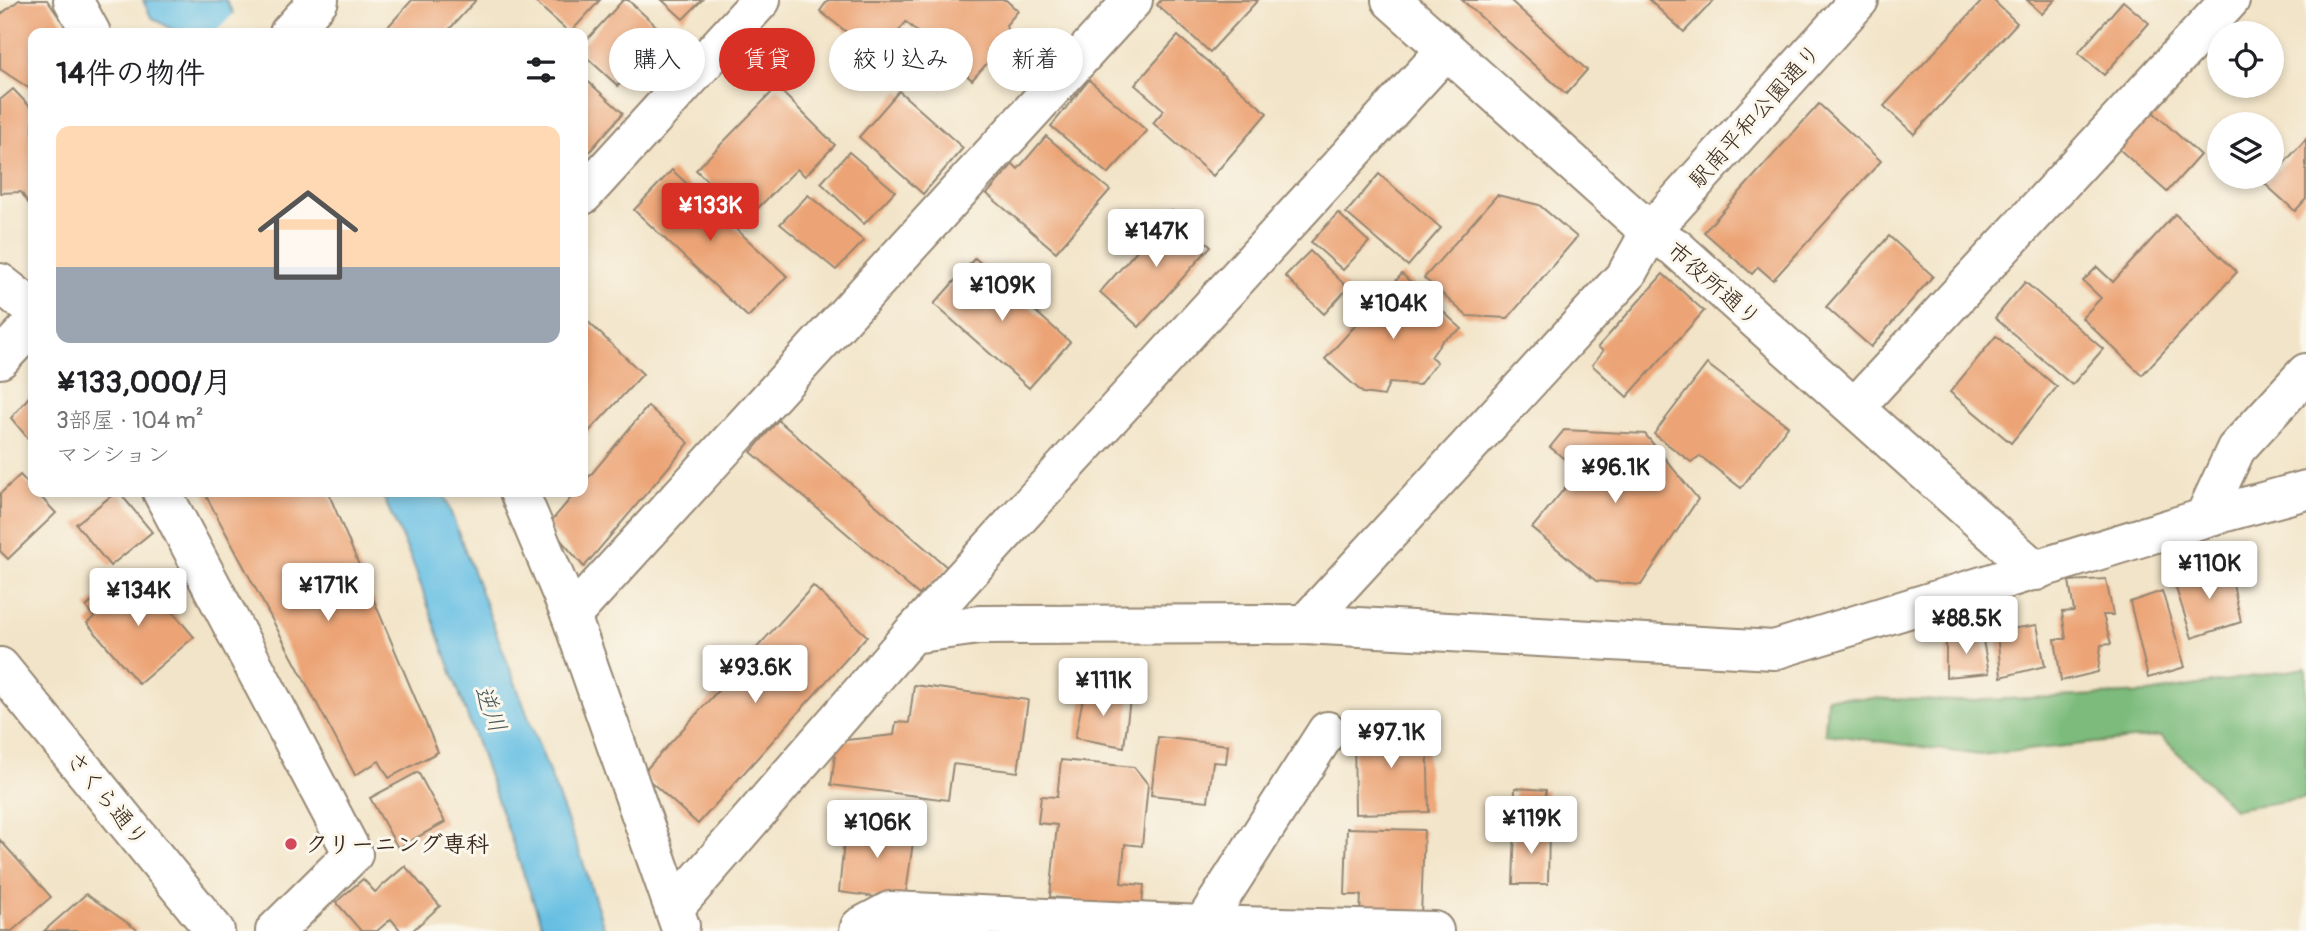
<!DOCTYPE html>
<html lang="ja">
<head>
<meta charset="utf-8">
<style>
	body { margin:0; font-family:Pangolin,"Klee One",sans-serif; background:#f6f6f6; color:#202124; height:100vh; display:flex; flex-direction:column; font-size:26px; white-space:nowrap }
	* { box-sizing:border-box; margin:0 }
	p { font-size:23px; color:#757577 }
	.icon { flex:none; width:38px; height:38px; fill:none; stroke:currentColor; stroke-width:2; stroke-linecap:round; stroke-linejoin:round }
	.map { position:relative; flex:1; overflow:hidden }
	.sheet { position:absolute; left:28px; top:28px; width:560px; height:469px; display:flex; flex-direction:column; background:#fff; border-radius:14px; box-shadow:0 4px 10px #0003 }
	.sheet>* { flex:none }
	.banner { position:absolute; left:609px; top:28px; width:665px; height:63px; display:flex; gap:14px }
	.controls { position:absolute; left:2207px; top:21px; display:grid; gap:14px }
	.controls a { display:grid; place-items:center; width:77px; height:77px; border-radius:50%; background:#fff; box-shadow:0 4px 10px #0003; font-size:35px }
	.price { position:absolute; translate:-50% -60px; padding:0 16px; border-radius:7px; background:#fff; color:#222; font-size:23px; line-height:46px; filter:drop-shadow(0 2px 4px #0008) }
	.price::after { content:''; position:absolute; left:50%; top:42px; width:21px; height:16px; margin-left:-10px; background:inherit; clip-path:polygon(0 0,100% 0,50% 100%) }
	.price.current { background:#d93025; color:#fff }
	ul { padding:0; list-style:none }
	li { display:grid; align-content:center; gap:14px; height:371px; padding:0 28px }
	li+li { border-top:2px solid #e0e0e0 }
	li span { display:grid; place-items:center; height:217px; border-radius:14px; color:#555 }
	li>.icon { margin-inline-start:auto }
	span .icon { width:126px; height:126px; fill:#fffc; stroke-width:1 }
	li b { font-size:30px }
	h2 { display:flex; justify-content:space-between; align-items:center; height:84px; padding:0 28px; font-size:30px }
	.pill { padding:0 24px; border-radius:32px; background:#fff; box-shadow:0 4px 10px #0003; font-size:24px; line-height:63px }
	.pill.current { background:#d93025; color:#fff }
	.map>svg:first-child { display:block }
	.forest { fill:#7bbb7b; stroke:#5b724c; stroke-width:2 }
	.water { fill:#66bfe3; stroke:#507480; stroke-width:2 }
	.pier { fill:#f2e4c8 }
	.building { fill:#eca476 }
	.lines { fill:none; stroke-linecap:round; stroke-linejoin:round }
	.minor-casing { stroke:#968773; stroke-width:42 }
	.minor { stroke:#fff; stroke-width:38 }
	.poi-dot { fill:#d1495b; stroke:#fbf7ec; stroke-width:2.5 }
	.labels { text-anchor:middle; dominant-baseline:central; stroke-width:6; stroke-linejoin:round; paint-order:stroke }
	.street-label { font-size:23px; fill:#3b2a1e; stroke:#fbf7ec }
	.poi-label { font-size:23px; font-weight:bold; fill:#3b2a1e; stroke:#fbf7ec; text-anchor:start }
	.water-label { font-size:24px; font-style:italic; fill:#485759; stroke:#fbf7ec }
</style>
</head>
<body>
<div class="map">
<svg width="2306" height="931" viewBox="0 0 2306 931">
	<rect width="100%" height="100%" fill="#fbf7ec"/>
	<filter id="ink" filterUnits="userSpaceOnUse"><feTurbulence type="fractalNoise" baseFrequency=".0143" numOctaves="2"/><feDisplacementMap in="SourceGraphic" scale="14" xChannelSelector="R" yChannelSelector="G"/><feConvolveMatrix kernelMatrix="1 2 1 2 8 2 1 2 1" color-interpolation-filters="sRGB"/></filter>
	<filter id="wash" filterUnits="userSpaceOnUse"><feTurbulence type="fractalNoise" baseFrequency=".00686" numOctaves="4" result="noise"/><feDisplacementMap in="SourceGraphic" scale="28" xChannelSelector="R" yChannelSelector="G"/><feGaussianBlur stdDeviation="1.57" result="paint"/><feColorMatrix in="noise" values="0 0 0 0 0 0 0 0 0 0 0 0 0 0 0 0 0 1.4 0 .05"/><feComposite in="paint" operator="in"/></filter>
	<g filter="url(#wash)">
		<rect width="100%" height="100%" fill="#f2e4c8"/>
		<path class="forest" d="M2306 668V798L2234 809 2161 736 1980 755 1825 734 1827 697 1962 701 2148 693Z"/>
		<g class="water">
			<path d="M143 0H226L243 33H175L173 30 151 17Z"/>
			<path d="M381 492H443L583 862 605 931H544L411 558Z"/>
		</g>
		<path class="pier" d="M236 11 247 33H215Z"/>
		<g id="blocks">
			<g class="building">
				<path d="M19 0H47L70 33H33V91L0 69V15Z"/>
				<path d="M412 0H476L446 33H388L385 30Z"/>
				<path d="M533 0H600L570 33Z"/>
				<path d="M623 0H628L665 34 618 86 583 54V44Z"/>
				<path d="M662 0H702L683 19Z"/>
				<path d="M828 0H1006L1018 11 1006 25 1009 39 972 80 906 22 878 57 820 11Z"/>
				<path d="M1161 0H1258L1210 52 1157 5Z"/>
				<path d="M1462 0H1510L1587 70 1566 94Z"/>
				<path d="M1649 0H1714L1684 32Z"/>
				<path d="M1983 0H1993L2017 23 1914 134 1884 106Z"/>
				<path d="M2027 0H2055L2042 14Z"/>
				<path d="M2123 1 2149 23 2104 75 2078 53Z"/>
				<path d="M1178 36 1267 113 1213 176 1153 123 1164 110 1135 85Z"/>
				<path d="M583 77 623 113 583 159Z"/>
				<path d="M1089 80 1147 131 1108 174 1051 126Z"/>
				<path d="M777 87 835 145 805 176 797 169 747 219 696 170Z"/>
				<path d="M13 89 33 110V210L21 192 0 193V100Z"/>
				<path d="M899 91 963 148 923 194 859 137Z"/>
				<path d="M1819 104 1881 161 1773 280 1758 267 1752 274 1704 232Z"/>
				<path d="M2153 112 2200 155 2167 192 2119 149Z"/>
				<path d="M1046 136 1110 190 1056 252 987 194 1013 164 1018 169Z"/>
				<path d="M2306 139V199L2295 211 2265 184Z"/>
				<path d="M849 152 895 191 864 224 821 183Z"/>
				<path d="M672 170 787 276 748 317 634 210Z"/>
				<path d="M1379 174 1441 228 1408 266 1346 213Z"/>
				<path d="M808 195 864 241 836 270 780 224Z"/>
				<path d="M1497 195 1539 205 1577 237 1508 318 1467 316 1424 278Z"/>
				<path d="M1172 211 1211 246 1139 327 1100 292Z"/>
				<path d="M1338 213 1369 242 1343 270 1311 242Z"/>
				<path d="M2175 214 2237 272 2142 375 2082 318 2101 298 2083 281 2097 267 2113 282Z"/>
				<path d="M1889 236 1933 276 1871 347 1826 307Z"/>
				<path d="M1310 251 1348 288 1324 314 1285 276Z"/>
				<path d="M975 258 1070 342 1029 388 934 304Z"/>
				<path d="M1402 274 1462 329 1443 340 1431 357 1437 362 1419 385 1389 383 1384 396 1363 393 1325 359Z"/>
				<path d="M1663 274 1704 311 1627 397 1592 365 1603 351 1598 347Z"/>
				<path d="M2025 282 2103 349 2072 385 1995 318Z"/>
				<path d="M583 317 643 374 583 438Z"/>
				<path d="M1996 336 2057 387 2011 443 1950 392Z"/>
				<path d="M1707 364 1788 426 1741 488 1700 456 1691 462 1654 434Z"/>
				<path d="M33 392V440L31 442 11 418Z"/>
				<path d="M648 406 689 443 584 567 548 525 576 492H583V484Z"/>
				<path d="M778 420 948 568 919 595 751 452Z"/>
				<path d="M1564 430 1645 434 1698 499 1641 585 1596 581 1532 528 1579 471 1550 447Z"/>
				<path d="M20 475 33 489V492H36L56 513 8 559 0 551V494Z"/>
				<path d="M116 492H119L152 532 110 566 76 524Z"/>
				<path d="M204 492H328L438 752 389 778 379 761 355 775Z"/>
				<path d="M2229 565 2241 622 2192 638 2174 582Z"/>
				<path d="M142 576 194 637 139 684 87 623 94 617 86 607 109 588 116 597Z"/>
				<path d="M2106 579 2113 615H2103L2111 644 2101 645 2098 672 2061 681 2055 639H2066L2062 612 2074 611 2069 581Z"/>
				<path d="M813 586 867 636 698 824 642 774Z"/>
				<path d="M2162 591 2185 667 2148 678 2130 602Z"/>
				<path d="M2037 625 2045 666 2001 677 1997 631Z"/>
				<path d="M1982 635 1989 673 1946 677V637Z"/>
				<path d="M914 685 1028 700 1018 772 953 764 948 800 831 785 837 741 894 735 896 722 909 723Z"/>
				<path d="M1085 688 1130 699 1124 747 1075 738Z"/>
				<path d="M1427 726 1429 812 1355 814 1354 727Z"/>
				<path d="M1158 737 1228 745 1226 763 1213 762 1208 801 1151 795Z"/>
				<path d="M1061 760 1134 767 1148 784 1142 846 1125 844 1121 883 1144 885 1141 917 1071 910 1073 899 1050 897 1057 825 1038 823 1041 796 1057 797Z"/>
				<path d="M418 772 445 822 398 848 370 798Z"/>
				<path d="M1515 788 1546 790 1545 817 1514 816Z"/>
				<path d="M846 821 915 827 905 901 839 892Z"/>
				<path d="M1347 828 1424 830 1421 917 1360 915 1361 895H1345Z"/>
				<path d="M1515 828H1549L1548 884H1513Z"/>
				<path d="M0 840 51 897 12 931H0Z"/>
				<path d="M405 866 440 906 412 931H401L391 919 377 931H361L336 902 363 879 375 892Z"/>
				<path d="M86 894 139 931H44Z"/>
			</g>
		</g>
	</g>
	<g filter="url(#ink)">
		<use href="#blocks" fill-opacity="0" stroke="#968773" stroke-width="2"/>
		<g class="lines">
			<defs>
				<g id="minor">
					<path d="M73 0 91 33"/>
					<path d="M1391 0 1650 232 1675 247 2036 571"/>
					<path d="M289 33 319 0"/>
					<path d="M583 195 761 0"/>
					<path d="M0 283 33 309"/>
					<path d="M0 359 33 324"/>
					<path d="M1855 407 2230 0"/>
					<path d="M162 492 353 854 275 931"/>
					<path d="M519 492 571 616 680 926"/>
					<path d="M2204 518 2236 449 2306 373"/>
					<path d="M571 616 1133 0"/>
					<path d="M1305 624 1626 275 1650 232 1859 0"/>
					<path d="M912 634 1446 50"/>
					<path d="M0 667 215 931"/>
					<path d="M675 907 912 634 979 625 1305 624 1774 650 2204 518 2306 490"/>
					<path d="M859 931 860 927 890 911 1202 925 1434 931"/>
					<path d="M1199 931 1327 731"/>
				</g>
			</defs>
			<use href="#minor" class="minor-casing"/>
			<use href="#minor" class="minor"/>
		</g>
	</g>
	<circle class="poi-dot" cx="291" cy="844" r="7"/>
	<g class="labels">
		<g class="street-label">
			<text transform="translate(1755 116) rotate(-48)">駅南平和公園通り</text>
			<text transform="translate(1714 284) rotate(41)">市役所通り</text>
			<text transform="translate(107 799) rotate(51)">さくら通り</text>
		</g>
		<g class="poi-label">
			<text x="305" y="844">クリーニング専科</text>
		</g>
		<g class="water-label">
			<text transform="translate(490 709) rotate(69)">逆川</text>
		</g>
	</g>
</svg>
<div class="controls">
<a><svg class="icon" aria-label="locate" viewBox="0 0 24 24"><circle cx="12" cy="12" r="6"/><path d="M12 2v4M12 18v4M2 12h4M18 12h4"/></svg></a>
<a><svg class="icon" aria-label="layers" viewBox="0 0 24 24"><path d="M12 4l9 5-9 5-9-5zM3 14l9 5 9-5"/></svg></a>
</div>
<b class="price current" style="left:710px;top:243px">¥133K</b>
<b class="price" style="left:1156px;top:269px">¥147K</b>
<b class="price" style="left:1002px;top:323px">¥109K</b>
<b class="price" style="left:1393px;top:341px">¥104K</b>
<b class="price" style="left:1615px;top:505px">¥96.1K</b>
<b class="price" style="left:2209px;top:601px">¥110K</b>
<b class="price" style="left:328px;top:623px">¥171K</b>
<b class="price" style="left:138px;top:628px">¥134K</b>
<b class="price" style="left:1966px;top:656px">¥88.5K</b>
<b class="price" style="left:755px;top:705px">¥93.6K</b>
<b class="price" style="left:1103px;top:718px">¥111K</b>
<b class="price" style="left:1391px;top:770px">¥97.1K</b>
<b class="price" style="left:1531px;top:856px">¥119K</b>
<b class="price" style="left:877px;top:860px">¥106K</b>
<div class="banner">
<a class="pill">購入</a>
<a class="pill current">賃貸</a>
<a class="pill">絞り込み</a>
<a class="pill">新着</a>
</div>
<section class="sheet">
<h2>14件の物件<svg class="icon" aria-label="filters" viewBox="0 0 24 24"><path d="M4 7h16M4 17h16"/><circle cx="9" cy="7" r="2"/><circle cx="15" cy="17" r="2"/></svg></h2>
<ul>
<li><span style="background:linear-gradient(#ffd9b3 65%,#9aa5b1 0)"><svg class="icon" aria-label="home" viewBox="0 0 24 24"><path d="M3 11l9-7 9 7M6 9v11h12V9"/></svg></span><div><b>¥133,000/月</b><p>3部屋 · 104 m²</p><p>マンション</p></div></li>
</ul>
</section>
</div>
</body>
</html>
